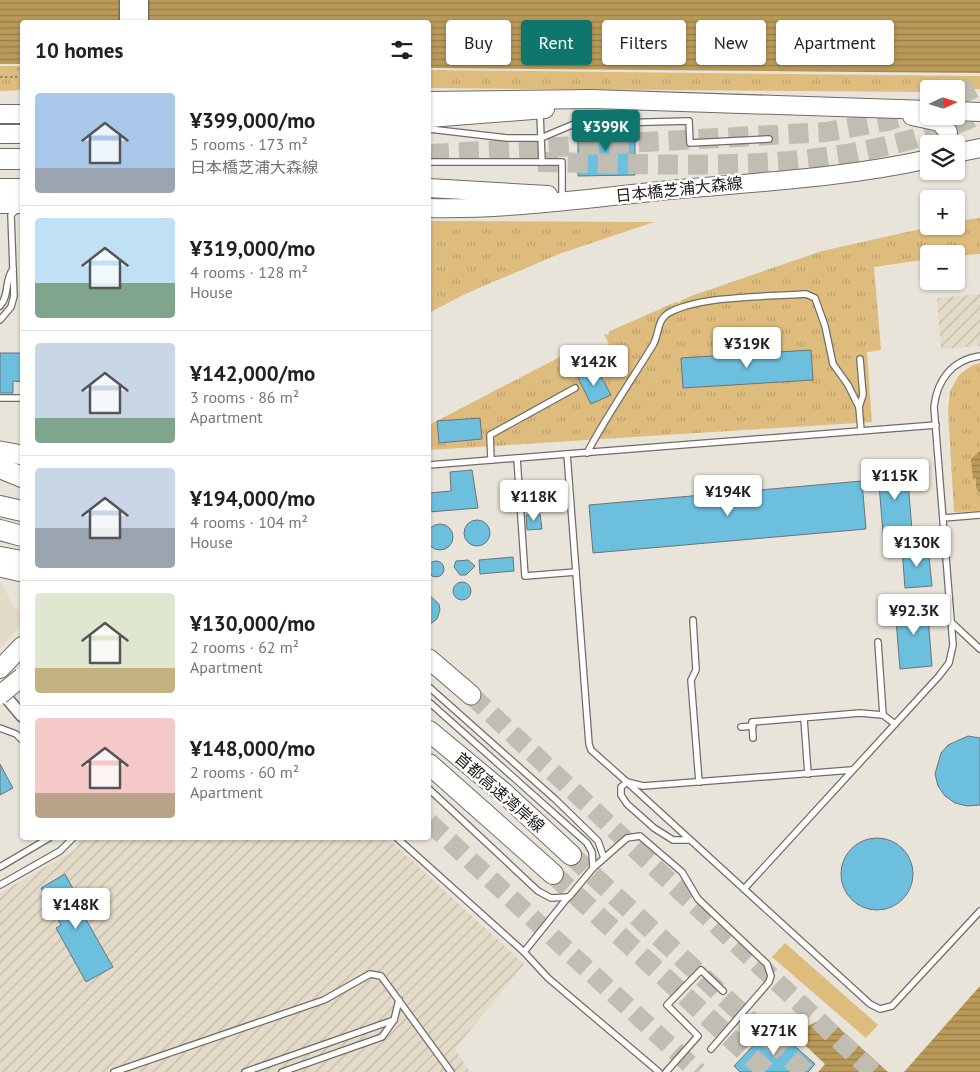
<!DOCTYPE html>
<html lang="en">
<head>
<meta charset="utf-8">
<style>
	body { margin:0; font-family:"PT Sans","Noto Sans JP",sans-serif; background:#f6f6f6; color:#202124; height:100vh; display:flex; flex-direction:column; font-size:19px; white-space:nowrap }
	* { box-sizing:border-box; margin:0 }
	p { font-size:16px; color:#757577 }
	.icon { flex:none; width:28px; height:28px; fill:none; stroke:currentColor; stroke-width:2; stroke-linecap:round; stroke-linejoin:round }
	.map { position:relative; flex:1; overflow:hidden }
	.details { position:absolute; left:20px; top:20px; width:411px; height:820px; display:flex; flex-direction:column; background:#fff; border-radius:5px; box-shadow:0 1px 4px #0004 }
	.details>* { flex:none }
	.banner { position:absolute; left:446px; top:20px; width:459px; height:45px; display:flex; gap:10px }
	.needle { width:32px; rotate:86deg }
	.fabs { position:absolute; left:920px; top:80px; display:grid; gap:10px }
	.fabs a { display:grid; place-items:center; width:45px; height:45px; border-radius:5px; background:#fff; box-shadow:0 1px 4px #0004; font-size:25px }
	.price { position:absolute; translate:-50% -42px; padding:0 11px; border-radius:5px; background:#fff; color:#222; font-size:16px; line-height:32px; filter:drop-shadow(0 1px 2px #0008) }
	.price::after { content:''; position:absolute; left:50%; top:30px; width:15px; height:11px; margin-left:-8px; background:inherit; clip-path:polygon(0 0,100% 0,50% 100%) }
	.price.active { background:#0f766e; color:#fff }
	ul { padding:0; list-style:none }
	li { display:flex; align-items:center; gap:15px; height:125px; padding:0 15px }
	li+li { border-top:1px solid #e0e0e0 }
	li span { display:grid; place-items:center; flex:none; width:140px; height:100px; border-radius:5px; color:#555 }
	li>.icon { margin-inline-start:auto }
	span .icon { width:60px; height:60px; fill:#fffc; stroke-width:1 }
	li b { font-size:21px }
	h2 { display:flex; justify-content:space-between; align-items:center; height:60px; padding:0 15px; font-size:21px }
	.pill { padding:0 18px; border-radius:5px; background:#fff; box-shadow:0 1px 4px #0004; font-size:18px; line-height:45px }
	.pill.active { background:#0f766e; color:#fff }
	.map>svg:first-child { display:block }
	.built { fill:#e3dac8 }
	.industrial { fill:url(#industrial-furrows) }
	.grass { fill:#ddbc7d }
	.park { fill:url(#park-tufts) }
	.water { fill:url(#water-rules) }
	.building { fill:#6dbfde; stroke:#697478 }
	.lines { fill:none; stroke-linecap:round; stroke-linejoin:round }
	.trunk-tunnel { stroke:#c1bdb3; stroke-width:19; stroke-dasharray:19 9; stroke-linecap:butt }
	.motorway-tunnel { stroke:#c1bdb3; stroke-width:20; stroke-dasharray:20 10; stroke-linecap:butt }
	.service-casing { stroke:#726d64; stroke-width:8 }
	.minor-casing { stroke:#726d64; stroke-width:14 }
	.secondary-casing { stroke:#726d64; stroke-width:19 }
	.primary-casing { stroke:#726d64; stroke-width:20 }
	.trunk-casing { stroke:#726d64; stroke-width:21 }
	.motorway-casing { stroke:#726d64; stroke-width:22 }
	.path { stroke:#8c8981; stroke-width:2; stroke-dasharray:2.5 2.5; stroke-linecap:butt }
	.service { stroke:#fff; stroke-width:5.5 }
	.minor { stroke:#fff; stroke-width:11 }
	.secondary { stroke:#fff; stroke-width:16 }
	.primary { stroke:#fff; stroke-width:18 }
	.trunk { stroke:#fff; stroke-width:19 }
	.motorway { stroke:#fff; stroke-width:20 }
	.primary-bridge-casing { stroke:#726d64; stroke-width:20; stroke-linecap:butt }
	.primary-bridge { stroke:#fff; stroke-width:18 }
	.labels { text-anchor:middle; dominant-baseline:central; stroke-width:5; stroke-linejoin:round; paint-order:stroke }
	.street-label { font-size:16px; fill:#22201c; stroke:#fff }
</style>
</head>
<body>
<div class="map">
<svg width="980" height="1072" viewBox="0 0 980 1072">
	<defs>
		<pattern id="industrial-furrows" width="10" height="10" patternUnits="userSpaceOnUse" patternTransform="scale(1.25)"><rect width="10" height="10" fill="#e3dac8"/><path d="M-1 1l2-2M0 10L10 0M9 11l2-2" fill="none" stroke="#c2bbab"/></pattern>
		<pattern id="park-tufts" width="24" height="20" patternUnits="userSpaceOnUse" patternTransform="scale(1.25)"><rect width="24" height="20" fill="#ddbc7d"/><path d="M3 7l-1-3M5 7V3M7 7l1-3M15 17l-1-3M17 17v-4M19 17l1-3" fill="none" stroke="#bda16b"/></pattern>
		<pattern id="water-rules" width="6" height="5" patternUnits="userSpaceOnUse" patternTransform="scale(1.25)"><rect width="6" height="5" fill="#ba9a59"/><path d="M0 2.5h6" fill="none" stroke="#977d49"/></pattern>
	</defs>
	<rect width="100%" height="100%" fill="#e9e4d9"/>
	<path class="built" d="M0 581 13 606 22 612V624L0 649Z"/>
	<g class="industrial">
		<path d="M980 294V346L941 349 937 298Z"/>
		<path d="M81 838H387L524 964 455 1049 470 1072H0V893L75 850Z"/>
	</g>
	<path class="grass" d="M785 943 878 1025 866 1038 772 957Z"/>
	<g class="park">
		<path d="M0 66H22V90L0 91Z"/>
		<path d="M429 70 980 76V89H964L962 93H956V89H929V92L429 88Z"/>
		<path d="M980 218V254L956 256V254H929V259L874 267 881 350 867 352 872 422 429 450V425L577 348 581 347 587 356 609 344 604 334 608 335 610 331 676 302 680 303V301L691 296 822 251 934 226H956V221Z"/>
		<path d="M429 221 654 222 559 254 465 294 429 313Z"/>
		<path d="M980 363V511L954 512 948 410 950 391 959 375 971 366Z"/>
	</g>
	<g class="water">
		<path d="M0 0H980V73L429 68V22H22V64H0Z"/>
		<path d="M980 451V493L976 488V478L973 479 971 459Z"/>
		<path d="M980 986V1072H904L972 995Z"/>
		<path d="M827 1017 888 1072H818L825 1064 792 1033Z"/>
	</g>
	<g class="building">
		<path d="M635 129V175L578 176V130Z"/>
		<path d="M811 350 813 380 683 388 681 358Z"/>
		<path d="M0 353H22V382L13 381V393H0Z"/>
		<path d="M597 369 611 395 591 404 578 378Z"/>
		<path d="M480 418 482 439 439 443 437 421Z"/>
		<path d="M907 469 912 530 883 533 878 472Z"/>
		<path d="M472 470 478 508 429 512V493L451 491 450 472Z"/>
		<path d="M862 481 866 529 593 553 589 505Z"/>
		<path d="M540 514 542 529 527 530 526 515Z"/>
		<circle cx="477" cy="533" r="13"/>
		<circle cx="440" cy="537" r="13"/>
		<path d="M928 547 932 586 905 588 902 549Z"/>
		<path d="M513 557 514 571 480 574 479 560Z"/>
		<path d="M468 560 475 566 466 575H460L454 567 456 561Z"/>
		<circle cx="436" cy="569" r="8"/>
		<circle cx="462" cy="591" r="9"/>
		<path d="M429 595 439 604 440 610 437 619 429 625Z"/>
		<path d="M927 604 932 666 900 669 895 607Z"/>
		<path d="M968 736 980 738V805L967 806 955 803 945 796 938 786 935 774 941 753 948 745Z"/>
		<path d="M0 764 13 788 0 795Z"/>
		<circle cx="877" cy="874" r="36"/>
		<path d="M65 874 79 900 76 902 113 967 86 982 56 928 61 925 41 888Z"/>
		<path d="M772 1026 815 1064 808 1072H740L734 1066Z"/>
	</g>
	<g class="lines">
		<g class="trunk-tunnel">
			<path d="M471 695 873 1072"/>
			<path d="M429 822 698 1072"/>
		</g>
		<g class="motorway-tunnel">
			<path d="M956 97 980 85"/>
			<path d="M429 154 826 132 887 121 925 109"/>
			<path d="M538 162C686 164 842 178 980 114"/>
			<path d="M571 855 805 1072"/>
			<path d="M553 874 767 1072"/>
		</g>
		<defs>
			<g id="service">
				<path d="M429 129 507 138H541L540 113"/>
				<path d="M429 162H542L541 138 574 124 689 121 690 143 769 139"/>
				<path d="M542 162H562V197"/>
				<path d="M0 306C10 295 4 280 13 269"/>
				<path d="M0 320 11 307 14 296 11 215 18 208"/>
				<path d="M980 356C952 360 937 380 934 407L953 645 949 663 939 676 744 889 870 1004 880 1009 892 1006 980 911"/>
				<path d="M0 398H22"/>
				<path d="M859 407 863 395 860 359"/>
				<path d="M587 453C607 415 631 381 653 345 659 335 657 321 667 314 698 295 769 297 806 294L815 298 825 326 833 364 848 385 859 407 861 431"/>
				<path d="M517 458 525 576 576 572"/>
				<path d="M491 460 490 435 575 388"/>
				<path d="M429 465 567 454"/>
				<path d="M943 518 980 515"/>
				<path d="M693 620 696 670 691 680 699 782"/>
				<path d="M951 622 980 649"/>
				<path d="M878 642 883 715"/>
				<path d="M429 687 556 800 598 841 604 858"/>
				<path d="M429 702 587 843 592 852 593 868 569 897 551 898 538 891 429 789"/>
				<path d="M804 719 808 774"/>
				<path d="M741 727 753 726"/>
				<path d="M0 728 16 734 22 740"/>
				<path d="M753 738 752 722 860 713 883 715 895 724"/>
				<path d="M852 770 643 786 627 782 591 750 589 744 567 454 936 425"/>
				<path d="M397 838 524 952 568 897"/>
				<path d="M690 840H673L654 828 627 804 621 795V787L627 782 744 889"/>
				<path d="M0 867 49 838"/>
				<path d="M593 868 627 838 640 836 682 872 698 899 767 964 771 976 769 982 711 1049"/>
				<path d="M0 885 60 851 73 838"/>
				<path d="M524 952 548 978 659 1072"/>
				<path d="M114 1072 324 1000 370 974 381 976 451 1072"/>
				<path d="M245 1072 394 1020"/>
				<path d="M282 1072 382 1037 394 1020 399 1000"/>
				<path d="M666 1072 698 1036 667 1005 701 970 723 991"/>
			</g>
			<path id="minor" d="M0 690 22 716"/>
			<g id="secondary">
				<path d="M128 22V0"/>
				<path d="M140 22V0"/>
			</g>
			<g id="primary">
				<path d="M429 101 591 99 929 110"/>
				<path d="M956 111 980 112"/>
				<path d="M0 114H22"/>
				<path d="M912 116 940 122 948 132 947 144"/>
				<path d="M429 118 545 109"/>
				<path d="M0 134H22"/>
				<path d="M956 153 980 148"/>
				<path d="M0 188H22"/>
				<path d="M429 188 548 195"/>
				<path d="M0 204H22"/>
				<path d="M429 208C510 210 589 198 670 190 756 182 844 178 929 159"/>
				<path d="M0 669 22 646"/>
			</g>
			<g id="trunk">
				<path d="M0 451 22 455"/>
				<path d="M0 567 22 572"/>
				<path d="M429 659 471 695"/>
			</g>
			<g id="motorway">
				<path d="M0 159H22"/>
				<path d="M0 468 22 477"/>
				<path d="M0 506 22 511"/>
				<path d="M0 530 22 536"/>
				<path d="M0 557 22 561"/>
				<path d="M429 731 505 794 571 855"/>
				<path d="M429 764 553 874"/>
			</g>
		</defs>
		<use href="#service" class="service-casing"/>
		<use href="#minor" class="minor-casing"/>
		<use href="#secondary" class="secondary-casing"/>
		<use href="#primary" class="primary-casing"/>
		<use href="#trunk" class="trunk-casing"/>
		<use href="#motorway" class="motorway-casing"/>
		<path class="path" d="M0 77H22"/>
		<use href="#service" class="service"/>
		<use href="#minor" class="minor"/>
		<use href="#secondary" class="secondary"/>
		<use href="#primary" class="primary"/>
		<use href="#trunk" class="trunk"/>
		<use href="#motorway" class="motorway"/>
		<defs>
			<path id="primary-bridge" d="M0 695 22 677"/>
		</defs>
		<use href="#primary-bridge" class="primary-bridge-casing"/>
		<use href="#primary-bridge" class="primary-bridge"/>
	</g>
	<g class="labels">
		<g class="street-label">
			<text transform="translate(679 189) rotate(-6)">日本橋芝浦大森線</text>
			<text transform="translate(500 792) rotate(41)">首都高速湾岸線</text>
		</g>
	</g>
</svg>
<div class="fabs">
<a><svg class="needle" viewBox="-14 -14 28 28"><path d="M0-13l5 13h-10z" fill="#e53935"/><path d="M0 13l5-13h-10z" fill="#757577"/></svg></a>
<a><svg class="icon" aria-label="layers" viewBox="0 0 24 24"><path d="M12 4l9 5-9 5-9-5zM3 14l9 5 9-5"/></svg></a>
<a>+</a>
<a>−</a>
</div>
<b class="price active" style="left:606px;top:152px">¥399K</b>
<b class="price" style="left:747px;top:369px">¥319K</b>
<b class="price" style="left:594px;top:387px">¥142K</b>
<b class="price" style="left:895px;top:501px">¥115K</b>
<b class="price" style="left:728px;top:517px">¥194K</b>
<b class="price" style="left:534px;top:522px">¥118K</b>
<b class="price" style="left:917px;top:568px">¥130K</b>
<b class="price" style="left:914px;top:636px">¥92.3K</b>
<b class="price" style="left:76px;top:930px">¥148K</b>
<b class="price" style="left:774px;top:1056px">¥271K</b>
<div class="banner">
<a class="pill">Buy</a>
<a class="pill active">Rent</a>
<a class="pill">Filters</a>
<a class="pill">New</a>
<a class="pill">Apartment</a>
</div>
<section class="details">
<h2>10 homes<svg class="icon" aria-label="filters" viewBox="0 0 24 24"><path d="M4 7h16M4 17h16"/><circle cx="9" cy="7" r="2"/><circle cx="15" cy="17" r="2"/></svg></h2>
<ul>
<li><span style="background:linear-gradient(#a9c7e8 75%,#9aa5b1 0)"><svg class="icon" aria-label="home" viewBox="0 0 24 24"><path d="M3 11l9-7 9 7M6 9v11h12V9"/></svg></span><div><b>¥399,000/mo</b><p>5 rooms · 173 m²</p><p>日本橋芝浦大森線</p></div></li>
<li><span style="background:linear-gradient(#bfe0f5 65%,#7fa58c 0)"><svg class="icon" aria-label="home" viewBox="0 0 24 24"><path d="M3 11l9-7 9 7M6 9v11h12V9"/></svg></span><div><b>¥319,000/mo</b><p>4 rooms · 128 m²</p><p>House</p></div></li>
<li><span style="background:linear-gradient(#c9d6e8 75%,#7fa58c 0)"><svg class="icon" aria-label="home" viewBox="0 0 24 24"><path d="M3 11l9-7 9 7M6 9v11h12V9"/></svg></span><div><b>¥142,000/mo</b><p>3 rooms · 86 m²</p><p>Apartment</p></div></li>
<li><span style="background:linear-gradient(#c9d6e8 60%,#9aa5b1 0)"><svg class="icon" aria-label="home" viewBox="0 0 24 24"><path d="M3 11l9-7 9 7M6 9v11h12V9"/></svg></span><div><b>¥194,000/mo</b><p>4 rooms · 104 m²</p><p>House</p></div></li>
<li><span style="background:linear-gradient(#dfe7d0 75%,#c2b280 0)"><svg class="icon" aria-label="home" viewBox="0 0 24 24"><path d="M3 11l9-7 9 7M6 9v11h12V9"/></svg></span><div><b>¥130,000/mo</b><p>2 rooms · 62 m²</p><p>Apartment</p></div></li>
<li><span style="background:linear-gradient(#f6c9c9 75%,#b9a48a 0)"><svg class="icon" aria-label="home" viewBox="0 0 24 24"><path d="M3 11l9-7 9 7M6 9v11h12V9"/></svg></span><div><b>¥148,000/mo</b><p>2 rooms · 60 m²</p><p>Apartment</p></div></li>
</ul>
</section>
</div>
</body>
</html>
